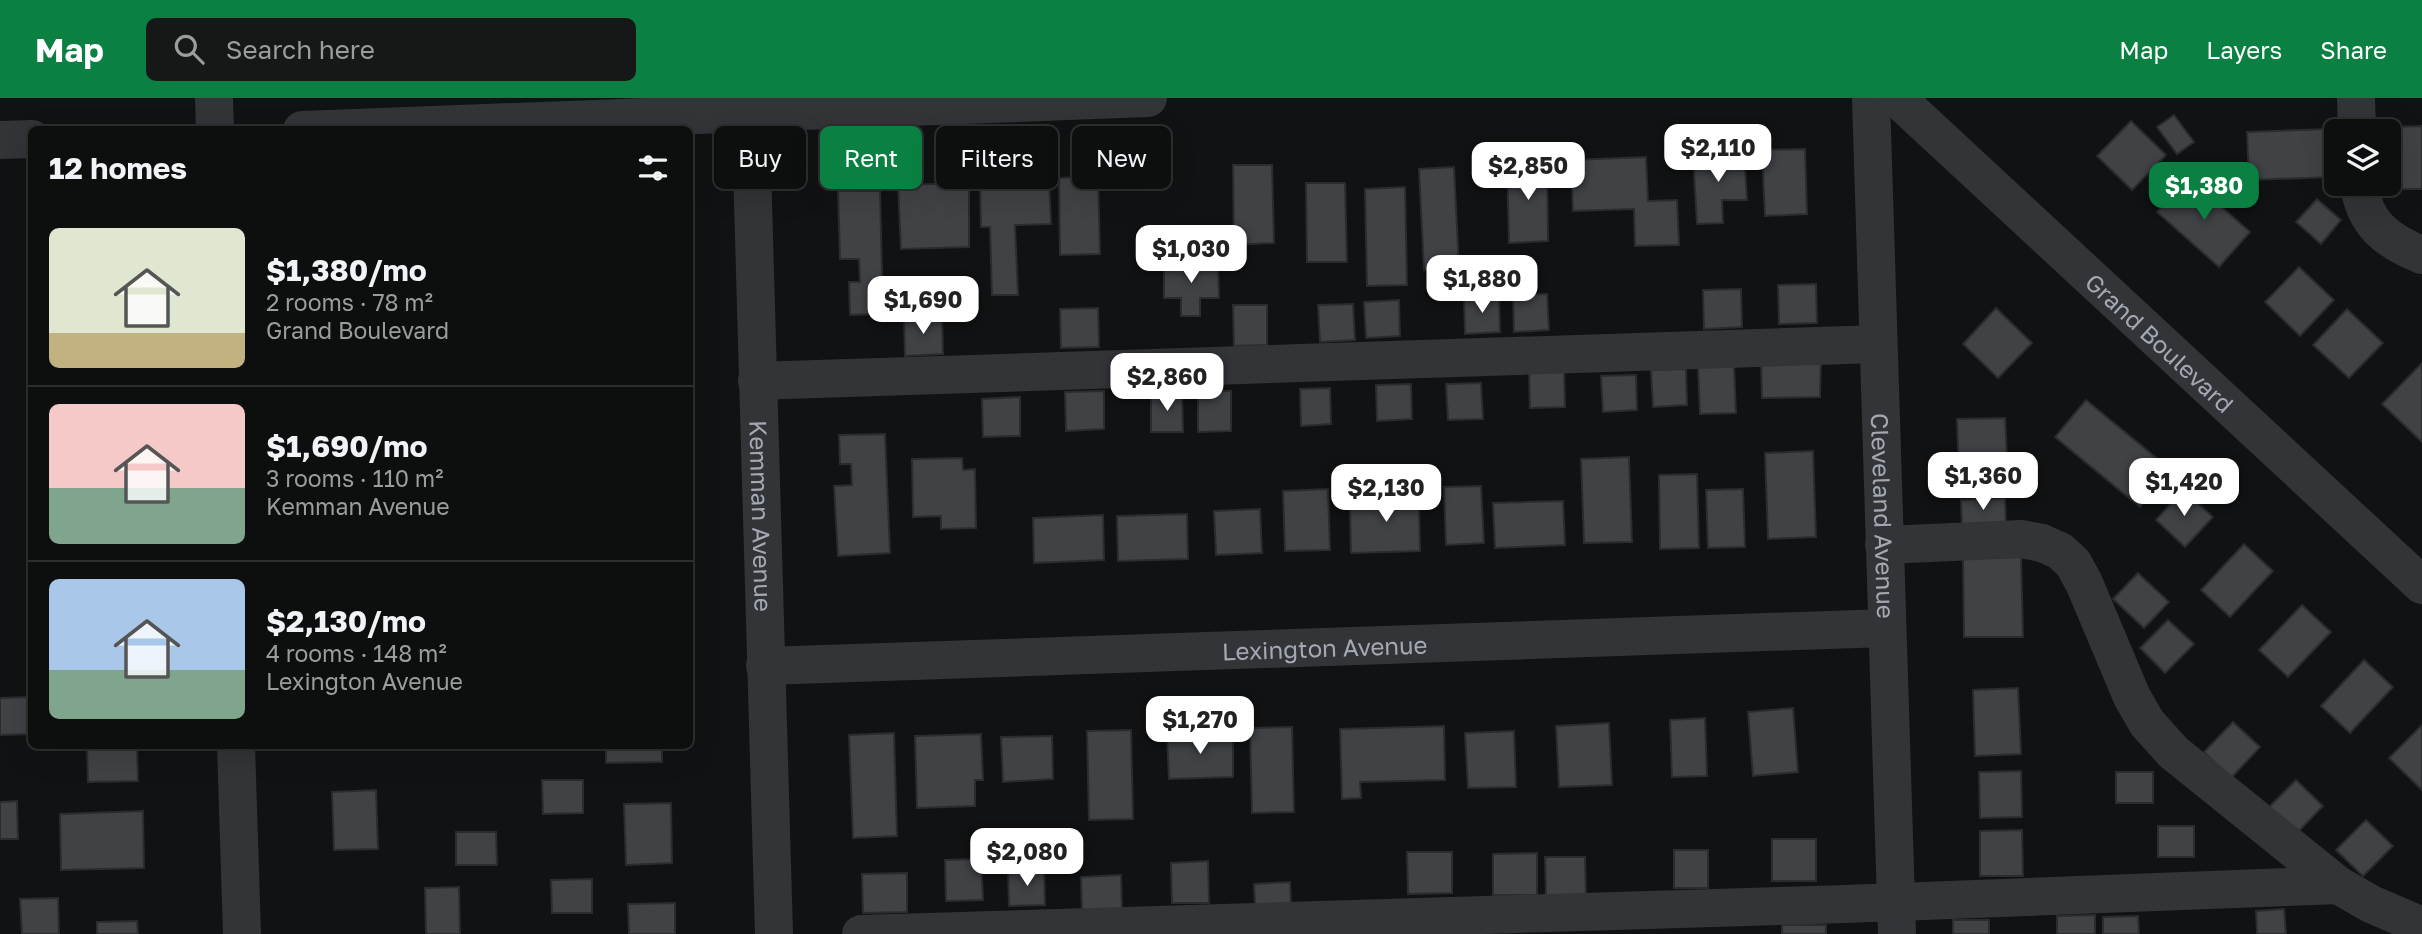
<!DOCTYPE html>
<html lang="en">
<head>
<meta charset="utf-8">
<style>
	body { margin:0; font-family:"Golos Text",sans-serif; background:#161717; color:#f1f3f6; height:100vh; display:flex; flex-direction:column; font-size:26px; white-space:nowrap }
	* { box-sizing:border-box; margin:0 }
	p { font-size:23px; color:#9a9c9e }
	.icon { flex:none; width:38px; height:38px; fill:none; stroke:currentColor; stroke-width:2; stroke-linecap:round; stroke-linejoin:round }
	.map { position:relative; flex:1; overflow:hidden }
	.drawer { position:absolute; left:28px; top:28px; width:665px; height:623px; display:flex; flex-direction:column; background:#0d0e0e; border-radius:10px; box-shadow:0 7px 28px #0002,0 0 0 2px #2d2e2e }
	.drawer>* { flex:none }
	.top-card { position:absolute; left:714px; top:28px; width:665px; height:63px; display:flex; gap:14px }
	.tools { position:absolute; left:2324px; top:21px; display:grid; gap:14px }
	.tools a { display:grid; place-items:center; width:77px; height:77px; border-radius:10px; background:#0d0e0e; box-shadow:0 7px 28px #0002,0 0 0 2px #2d2e2e; font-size:35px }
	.price { position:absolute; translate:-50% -60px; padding:0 16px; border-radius:14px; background:#fff; color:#222; font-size:23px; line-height:46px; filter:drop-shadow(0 2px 4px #0008) }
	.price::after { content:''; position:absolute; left:50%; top:42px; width:21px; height:16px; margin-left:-10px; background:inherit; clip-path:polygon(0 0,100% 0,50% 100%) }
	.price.on { background:#0b8043; color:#fff }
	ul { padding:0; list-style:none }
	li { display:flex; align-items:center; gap:21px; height:175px; padding:0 21px }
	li+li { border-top:2px solid #2d2e2e }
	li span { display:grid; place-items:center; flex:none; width:196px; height:140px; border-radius:10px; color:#555 }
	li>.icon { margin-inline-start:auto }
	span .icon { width:84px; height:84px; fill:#fffc; stroke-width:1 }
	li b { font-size:30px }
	h2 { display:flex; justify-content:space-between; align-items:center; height:84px; padding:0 21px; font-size:30px }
	.chip { padding:0 24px; border-radius:10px; background:#0d0e0e; box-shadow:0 7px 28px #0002,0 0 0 2px #2d2e2e; font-size:24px; line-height:63px }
	.chip.on { background:#0b8043; color:#fff }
	header { display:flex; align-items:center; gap:42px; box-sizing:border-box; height:98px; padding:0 35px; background:#0b8043; color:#fff }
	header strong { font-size:33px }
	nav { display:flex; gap:38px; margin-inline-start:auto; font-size:24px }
	.search { width:490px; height:63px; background:#161717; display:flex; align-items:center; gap:18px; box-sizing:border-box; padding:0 24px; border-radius:10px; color:#9a9c9e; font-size:26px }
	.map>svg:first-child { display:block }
	.building { fill:#404246; stroke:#2b2c2f; stroke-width:2 }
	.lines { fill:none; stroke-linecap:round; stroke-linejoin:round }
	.minor { stroke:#333438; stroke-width:38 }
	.labels { text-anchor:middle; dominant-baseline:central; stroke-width:5; stroke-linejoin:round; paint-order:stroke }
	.street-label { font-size:24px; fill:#a3a9b3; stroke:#0d0d0e }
</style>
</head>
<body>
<header>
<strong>Map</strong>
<div class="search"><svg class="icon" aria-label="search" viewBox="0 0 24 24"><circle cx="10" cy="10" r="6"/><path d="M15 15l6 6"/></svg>Search here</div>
<nav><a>Map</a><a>Layers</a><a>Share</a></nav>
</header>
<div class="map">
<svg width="2422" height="836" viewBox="0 0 2422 836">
	<rect width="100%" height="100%" fill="#111213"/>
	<g class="building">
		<path d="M2174 17 2194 44 2177 56 2157 29Z"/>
		<path d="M2131 23 2166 57 2132 92 2097 58Z"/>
		<path d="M2422 28V91H2389L2387 29Z"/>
		<path d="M2329 31 2331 79 2249 82 2247 34Z"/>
		<path d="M1805 51 1807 116 1765 118 1762 52Z"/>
		<path d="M1744 55 1747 102H1722L1723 125 1697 126 1693 58Z"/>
		<path d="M1646 59 1648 103 1677 102 1679 147 1635 148 1634 111 1573 113 1571 62Z"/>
		<path d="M1547 64 1548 143 1509 145 1507 66Z"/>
		<path d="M1233 67H1272L1274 145 1234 147Z"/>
		<path d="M1454 69 1459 170 1424 172 1419 71Z"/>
		<path d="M1098 78 1100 156 1060 157 1059 80Z"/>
		<path d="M2188 79 2250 134 2219 169 2157 114Z"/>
		<path d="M1049 82 1051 126 1015 127 1018 197H992L990 129H981L980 84Z"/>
		<path d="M969 85V149L901 151 898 87Z"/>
		<path d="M1306 85H1345L1347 164H1307Z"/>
		<path d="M1405 89 1407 187 1367 188 1365 91Z"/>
		<path d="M838 93H880L883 216 850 217 849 184H860L859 161H840Z"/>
		<path d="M2317 101 2341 122 2321 146 2296 124Z"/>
		<path d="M1218 166 1219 200H1200V218H1181V200H1164V167Z"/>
		<path d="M2299 169 2334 202 2300 238 2265 204Z"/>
		<path d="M1816 186 1817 225 1779 226 1778 187Z"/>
		<path d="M1741 191 1742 229 1704 231 1703 192Z"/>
		<path d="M1547 196 1549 232 1514 234 1513 197Z"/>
		<path d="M1499 198 1500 234 1465 236 1464 199Z"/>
		<path d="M1399 202 1400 238 1366 240 1364 204Z"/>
		<path d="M1353 206 1355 242 1320 244 1318 207Z"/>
		<path d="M1233 207H1267V247L1234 248Z"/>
		<path d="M1098 210 1099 249 1061 250 1060 211Z"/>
		<path d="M1996 210 2032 245 1998 280 1963 246Z"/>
		<path d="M2347 211 2383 245 2349 280 2313 247Z"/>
		<path d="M942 218 943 256 905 258 904 219Z"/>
		<path d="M1821 259 1820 299 1762 300 1761 261Z"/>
		<path d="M2422 265V344L2382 306Z"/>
		<path d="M1734 267 1736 315 1700 316 1698 269Z"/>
		<path d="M1686 271 1687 307 1653 309 1651 272Z"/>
		<path d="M1564 273 1565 309 1530 310 1529 275Z"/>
		<path d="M1636 277 1637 312 1603 314 1601 278Z"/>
		<path d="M1481 285 1483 321 1448 322 1446 286Z"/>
		<path d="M1411 286 1412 321 1377 323 1376 287Z"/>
		<path d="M1330 290 1331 326 1301 328 1300 291Z"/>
		<path d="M1104 293V331L1066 333 1065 294Z"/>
		<path d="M1198 293H1231V333L1198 334Z"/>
		<path d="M1151 295H1182L1183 334H1151Z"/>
		<path d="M1020 299V338L983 339 982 301Z"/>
		<path d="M2086 302 2171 372 2140 409 2055 339Z"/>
		<path d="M2005 320 2008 381 1959 383 1957 321Z"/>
		<path d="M885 336 890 455 838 458 834 388 852 387 851 366H840L839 337Z"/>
		<path d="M1813 353 1816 439 1768 441 1765 355Z"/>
		<path d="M1629 359 1632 444 1584 445 1581 361Z"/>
		<path d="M962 360 963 372 975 371 976 430 941 431V418L913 419 912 361Z"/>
		<path d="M1697 376 1699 450 1660 451 1659 377Z"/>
		<path d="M1379 383H1404L1405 409 1419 408 1420 453 1351 455 1350 411H1380Z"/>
		<path d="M1481 388 1484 445 1446 447 1444 389Z"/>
		<path d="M1328 391 1330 452 1285 453 1283 393Z"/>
		<path d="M1743 391 1745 449 1708 450 1706 392Z"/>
		<path d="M2183 392 2213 419 2185 449 2156 422Z"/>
		<path d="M2005 400 2006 426 1962 428 1961 402Z"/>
		<path d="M1563 403 1565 447 1495 450 1493 405Z"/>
		<path d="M1260 411 1262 455 1216 457 1214 413Z"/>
		<path d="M1187 416 1188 461 1118 463 1117 418Z"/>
		<path d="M1103 417 1104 462 1034 465 1033 420Z"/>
		<path d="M2244 446 2273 473 2230 519 2201 492Z"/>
		<path d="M2021 457 2023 539H1964L1963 458Z"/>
		<path d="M2138 475 2169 504 2144 530 2113 501Z"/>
		<path d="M2302 507 2331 534 2288 579 2259 552Z"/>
		<path d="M2168 522 2194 546 2165 575 2140 550Z"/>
		<path d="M2364 562 2393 589 2350 635 2321 608Z"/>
		<path d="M2018 590 2021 656 1975 658 1973 592Z"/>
		<path d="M28 599 30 636 0 637V600Z"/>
		<path d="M1793 610 1798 674 1753 678 1748 614Z"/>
		<path d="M1705 620 1707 678 1672 679 1670 622Z"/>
		<path d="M2233 624 2260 649 2231 680 2204 654Z"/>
		<path d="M1609 625 1612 687 1559 689 1556 628Z"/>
		<path d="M2422 627V692L2389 660Z"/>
		<path d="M1444 628 1445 682 1360 684 1361 700 1342 701 1340 631Z"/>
		<path d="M1292 629 1294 714 1252 715 1250 630Z"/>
		<path d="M1131 632 1133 721 1089 722 1087 633Z"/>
		<path d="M1514 633 1516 689 1468 690 1465 635Z"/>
		<path d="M894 635 897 738 853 740 849 637Z"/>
		<path d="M981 636 983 682H975V708L917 710 915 638Z"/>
		<path d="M1233 636V679L1169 681 1167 638Z"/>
		<path d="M1052 638 1053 681 1003 684 1001 639Z"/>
		<path d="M87 648H137L138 683 88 684Z"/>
		<path d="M606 648H662V664L606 665Z"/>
		<path d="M2021 673 2022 719 1980 720 1979 674Z"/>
		<rect x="2116" y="674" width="37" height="31"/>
		<path d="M542 682H583V715L543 716Z"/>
		<path d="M2296 682 2323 708 2294 738 2266 712Z"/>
		<path d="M376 692 378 751 334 752 332 694Z"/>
		<path d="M17 703 18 741H0V704Z"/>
		<path d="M671 705 672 765 626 767 624 706Z"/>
		<path d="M143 713 144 770 61 772 60 716Z"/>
		<path d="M2366 722 2393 748 2363 778 2336 752Z"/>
		<rect x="2158" y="728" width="36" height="31"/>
		<path d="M2022 732 2023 778H1980V733Z"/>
		<path d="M456 734H496L497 767H456Z"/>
		<rect x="1772" y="741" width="44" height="42"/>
		<rect x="1674" y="752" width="34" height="38"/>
		<path d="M1407 754H1452V795L1408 796Z"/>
		<path d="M1537 755V797H1493V756Z"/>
		<path d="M1545 759H1585L1586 797H1546Z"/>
		<path d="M981 761 983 802 946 803 945 762Z"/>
		<path d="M1208 763 1209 805H1172L1171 765Z"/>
		<path d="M1044 772 1045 807 1009 808 1008 773Z"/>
		<path d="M907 775V814L863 815 862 776Z"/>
		<path d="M1121 777 1122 811 1082 813 1081 779Z"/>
		<path d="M592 781V815H552L551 782Z"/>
		<path d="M1290 784 1291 806H1255L1254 786Z"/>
		<path d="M459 789 460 836H426L425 790Z"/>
		<path d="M58 800 59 836H22L20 801Z"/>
		<path d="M675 805V836H629L628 806Z"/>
		<path d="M2284 811 2286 836H2257L2256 813Z"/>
		<path d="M2095 817V836H2057V818Z"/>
		<path d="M2138 818 2139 836H2103V819Z"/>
		<rect x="1953" y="822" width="36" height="14"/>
		<path d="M137 823 138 836H97V824Z"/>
		<rect x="1782" y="827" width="44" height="9"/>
	</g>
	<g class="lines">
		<g class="minor">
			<path d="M214 0 215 32"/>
			<path id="s1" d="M750 0 774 836"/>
			<path id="s2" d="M1871 0 1897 836"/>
			<path id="s3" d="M1897 0 2422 487"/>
			<path d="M2356 0 2357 33"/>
			<path d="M302 32 1148 0"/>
			<path d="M0 42 32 41"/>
			<path d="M2359 86C2364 126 2387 143 2422 157"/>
			<path d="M757 283 1878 246"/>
			<path d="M1884 447 2021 441 2042 445 2060 453 2073 465 2084 485 2132 599 2147 625 2173 654 2338 787 2371 806 2422 828"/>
			<path id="s4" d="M765 568 1886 530"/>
			<path d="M236 648 242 836"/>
			<path d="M861 836 1846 806 2338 787"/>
		</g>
	</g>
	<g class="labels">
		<g class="street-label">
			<text stroke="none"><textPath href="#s3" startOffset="359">Grand Boulevard</textPath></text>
			<text stroke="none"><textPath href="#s1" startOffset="418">Kemman Avenue</textPath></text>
			<text stroke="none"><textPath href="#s2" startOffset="418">Cleveland Avenue</textPath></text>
			<text stroke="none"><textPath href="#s4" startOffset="560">Lexington Avenue</textPath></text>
		</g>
	</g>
</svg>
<div class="tools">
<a><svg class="icon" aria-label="layers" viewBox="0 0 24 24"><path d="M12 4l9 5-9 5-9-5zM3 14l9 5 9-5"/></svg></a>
</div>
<b class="price" style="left:1718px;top:86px">$2,110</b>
<b class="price" style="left:1528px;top:104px">$2,850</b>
<b class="price on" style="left:2204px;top:124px">$1,380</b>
<b class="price" style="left:1191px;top:187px">$1,030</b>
<b class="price" style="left:1482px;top:217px">$1,880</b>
<b class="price" style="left:923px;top:238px">$1,690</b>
<b class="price" style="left:1167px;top:315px">$2,860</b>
<b class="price" style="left:1983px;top:414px">$1,360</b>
<b class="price" style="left:2184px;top:420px">$1,420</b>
<b class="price" style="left:1386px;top:426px">$2,130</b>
<b class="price" style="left:1200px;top:658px">$1,270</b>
<b class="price" style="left:1027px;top:790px">$2,080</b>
<div class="top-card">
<a class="chip">Buy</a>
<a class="chip on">Rent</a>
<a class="chip">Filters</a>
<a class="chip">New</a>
</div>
<section class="drawer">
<h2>12 homes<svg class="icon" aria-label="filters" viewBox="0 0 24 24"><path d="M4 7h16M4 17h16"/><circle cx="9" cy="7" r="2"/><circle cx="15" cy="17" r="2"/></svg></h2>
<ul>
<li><span style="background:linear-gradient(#dfe7d0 75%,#c2b280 0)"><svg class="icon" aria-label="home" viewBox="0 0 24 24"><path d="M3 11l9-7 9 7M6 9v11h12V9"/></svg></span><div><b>$1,380/mo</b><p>2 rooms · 78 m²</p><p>Grand Boulevard</p></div></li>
<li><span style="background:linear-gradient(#f6c9c9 60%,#7fa58c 0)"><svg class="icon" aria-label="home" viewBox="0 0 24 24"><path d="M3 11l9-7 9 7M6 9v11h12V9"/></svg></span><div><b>$1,690/mo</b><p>3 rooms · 110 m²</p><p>Kemman Avenue</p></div></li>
<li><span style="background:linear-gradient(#a9c7e8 65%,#7fa58c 0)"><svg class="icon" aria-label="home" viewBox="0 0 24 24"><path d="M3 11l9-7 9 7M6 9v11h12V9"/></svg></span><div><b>$2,130/mo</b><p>4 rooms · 148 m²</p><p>Lexington Avenue</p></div></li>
</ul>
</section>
</div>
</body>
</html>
